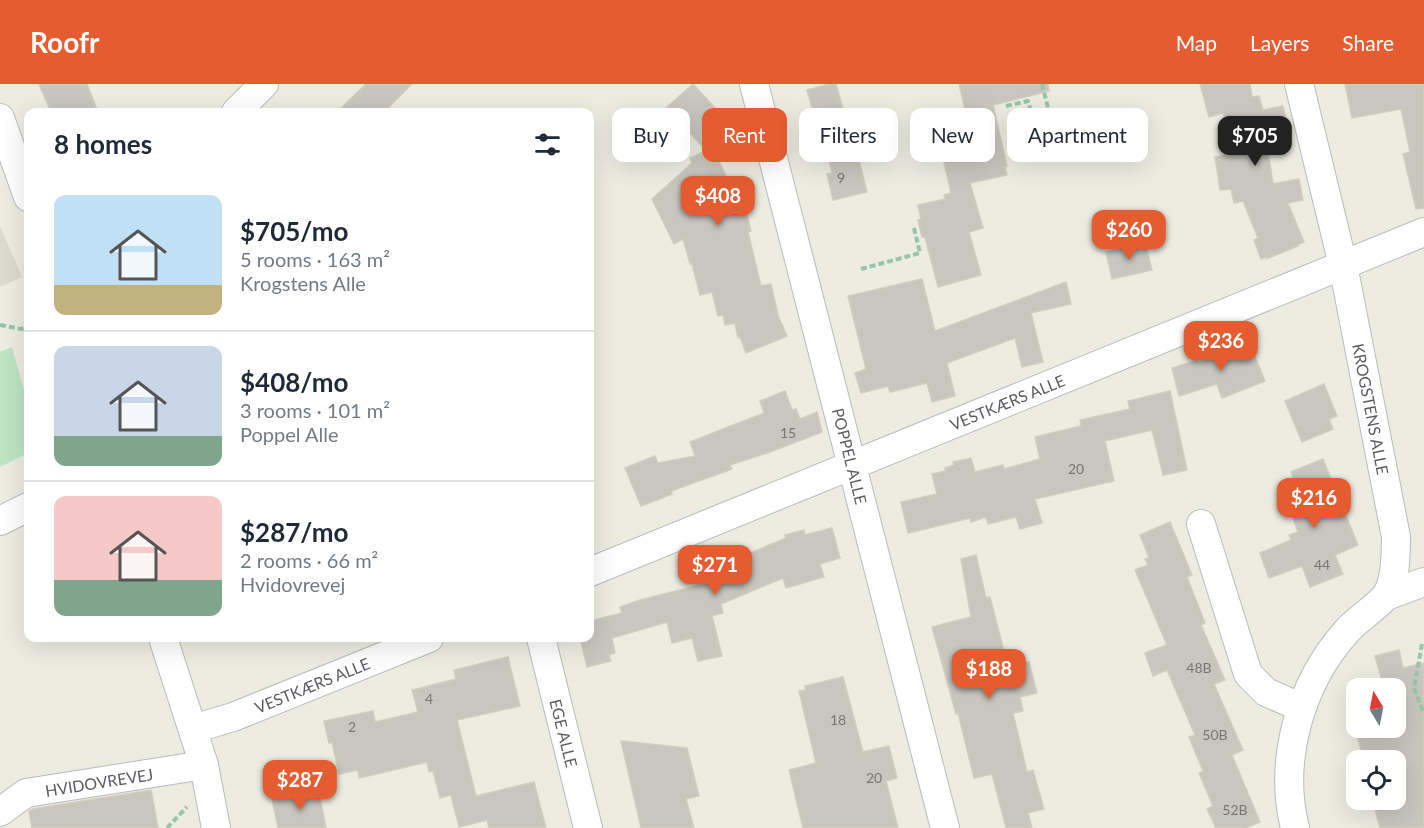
<!DOCTYPE html>
<html lang="en">
<head>
<meta charset="utf-8">
<style>
	body { margin:0; font-family:Lato,sans-serif; background:#f6f6f7; color:#1f2937; height:100vh; display:flex; flex-direction:column; font-size:22px; white-space:nowrap }
	* { box-sizing:border-box; margin:0 }
	p { font-size:20px; color:#747a83 }
	.icon { flex:none; width:33px; height:33px; fill:none; stroke:currentColor; stroke-width:2; stroke-linecap:round; stroke-linejoin:round }
	.map { position:relative; flex:1; overflow:hidden }
	.details { position:absolute; left:24px; top:24px; width:570px; height:534px; display:flex; flex-direction:column; background:#fff; border-radius:12px; box-shadow:0 6px 24px #0002 }
	.details>* { flex:none }
	.top-card { position:absolute; left:612px; top:24px; width:570px; height:54px; display:flex; gap:12px }
	.needle { width:39px; rotate:350deg }
	.controls { position:absolute; left:1346px; top:594px; display:grid; gap:12px }
	.controls a { display:grid; place-items:center; width:60px; height:60px; border-radius:12px; background:#fff; box-shadow:0 6px 24px #0002; font-size:30px }
	.price { position:absolute; translate:-50% -51px; padding:0 14px; border-radius:12px; background:#e45c2f; color:#fff; font-size:20px; line-height:39px; filter:drop-shadow(0 2px 3px #0008) }
	.price::after { content:''; position:absolute; left:50%; top:36px; width:18px; height:14px; margin-left:-9px; background:inherit; clip-path:polygon(0 0,100% 0,50% 100%) }
	.price.selected { background:#222; color:#fff }
	ul { padding:0; list-style:none }
	li { display:flex; align-items:center; gap:18px; height:150px; padding:0 30px }
	li+li { border-top:2px solid #e0e1e3 }
	li span { display:grid; place-items:center; flex:none; width:168px; height:120px; border-radius:12px; color:#555 }
	li>.icon { margin-inline-start:auto }
	span .icon { width:72px; height:72px; fill:#fffc; stroke-width:1 }
	li b { font-size:26px }
	h2 { display:flex; justify-content:space-between; align-items:center; height:72px; padding:0 30px; font-size:26px }
	.tag { padding:0 21px; border-radius:12px; background:#fff; box-shadow:0 6px 24px #0002; font-size:21px; line-height:54px }
	.tag.selected { background:#e45c2f; color:#fff }
	header { display:flex; align-items:center; gap:36px; box-sizing:border-box; height:84px; padding:0 30px; background:#e45c2f; color:#fff }
	header strong { font-size:28px }
	nav { display:flex; gap:33px; margin-inline-start:auto; font-size:21px }
	.map>svg:first-child { display:block }
	.education { fill:#dcdbcf }
	.green { fill:#bee4c4 }
	.building { fill:#c8c6be; stroke:#d1cec0; stroke-width:1.5 }
	.lines { fill:none; stroke-linecap:round; stroke-linejoin:round }
	.minor-casing { stroke:#b9bac0; stroke-width:30 }
	.path { stroke:#97c4ab; stroke-width:4; stroke-dasharray:6 3; stroke-linecap:butt }
	.minor { stroke:#fff; stroke-width:28 }
	.labels { text-anchor:middle; dominant-baseline:central; stroke-width:4.5; stroke-linejoin:round; paint-order:stroke }
	.number-label { font-size:14px; fill:#767679 }
	.street-label { font-size:16px; fill:#5a5c62; stroke:#fff }
</style>
</head>
<body>
<header>
<strong>Roofr</strong>
<nav><a>Map</a><a>Layers</a><a>Share</a></nav>
</header>
<div class="map">
<svg width="1424" height="744" viewBox="0 0 1424 744">
	<rect width="100%" height="100%" fill="#ecece1"/>
	<path class="education" d="M0 142 22 193 0 203Z"/>
	<path class="green" d="M12 263 28 320V369L0 383V268Z"/>
	<g class="building">
		<path d="M39 0H87L98 28H51Z"/>
		<path d="M366 0H412L384 28H337Z"/>
		<path d="M693 0 740 51 715 69 732 104 739 101 751 147 748 148 761 202 771 200 778 231 787 252 746 269 740 253 738 254 735 239 725 241 723 231 718 232 712 208 700 211 692 180H690L683 155 674 160 652 115 692 79 690 74 706 67 667 23Z"/>
		<path d="M829 0H836L855 68H857L867 108 833 116 827 90 832 89 820 40 817 41 807 6Z"/>
		<path d="M959 0H1048L1049 7 993 21 1007 82 1005 83 1007 91 970 99 983 144 969 148 981 191 938 203 925 153H922L918 136 921 135 918 121 945 115 944 111 951 109 936 43 967 35Z"/>
		<path d="M1200 0H1250L1252 13 1259 12 1263 26 1283 22 1288 43 1265 48 1273 100 1299 95 1303 116 1288 119 1304 158 1297 161 1298 162 1266 175V173L1261 175 1254 156 1258 154 1243 117 1234 119 1231 105 1220 106 1215 73 1236 69 1223 29 1209 33Z"/>
		<path d="M1345 0H1424V124L1416 125 1403 70 1410 68 1401 25 1352 34Z"/>
		<path d="M1145 158 1152 186 1112 195 1106 168Z"/>
		<path d="M922 195 935 247 1066 198 1071 220 1031 229 1043 278 1022 283 1015 254 947 279 955 312 932 318 927 299 890 308 888 302 861 309 855 289 866 285 848 212Z"/>
		<path d="M1249 258 1265 297 1222 314 1217 300 1179 312 1172 284 1198 276 1199 278Z"/>
		<path d="M1324 300 1337 332 1329 335 1333 345 1302 358 1285 317Z"/>
		<path d="M785 307 792 326 796 325 800 335 817 328 822 348 770 368 730 381 732 385 671 407 672 410 641 422 625 384 655 372 658 379 695 372 690 358 764 329 760 317Z"/>
		<path d="M1170 307 1187 386 1163 391 1152 346 1105 357 1114 397 1035 415 1042 439 1020 445 1016 433 988 440 986 433 971 438 970 434 908 449 901 418 937 410 932 390 945 387V384L954 381 953 378 971 374 975 388 1003 381 1004 385 1040 375 1035 353 1081 342 1080 336 1130 325 1128 317Z"/>
		<path d="M1323 375 1358 461 1335 471 1343 490 1310 503 1302 482 1269 494 1260 469 1291 456 1289 451 1298 448 1293 434 1296 433 1289 416 1300 412 1291 388Z"/>
		<path d="M1170 438 1192 491 1187 493 1205 539 1201 541 1225 596 1214 600 1243 666 1232 671 1260 738 1245 744H1216L1207 725 1213 722 1199 689 1203 687 1189 653 1195 651 1167 586 1153 592 1145 569 1167 561 1135 486 1148 481 1145 475 1149 474 1140 451Z"/>
		<path d="M832 444 840 474 820 480 824 493 786 504 783 494 721 520 723 529 712 532 722 572 698 577 692 554 672 559 667 538 612 554 615 569 609 571 611 577 587 583 580 554H590V537L622 529 620 523 640 516 704 500 701 488 720 482 786 454 785 451 804 446 805 451Z"/>
		<path d="M976 471 986 514 990 513 1008 583 1029 578 1037 609 1020 613 1023 627 1013 629 1027 688 1033 686 1044 725 1028 729 1032 744H1006L992 690 974 694 958 629 956 630 932 543 971 533 961 475Z"/>
		<path d="M1399 566 1403 584 1424 579V744H1380L1374 722 1377 721 1376 716H1395V676H1367L1365 669 1362 670 1355 644H1395V604H1384L1375 572Z"/>
		<path d="M508 573 520 622 457 636 476 712 534 698 546 744H489L487 736 459 743 451 711 440 714 433 687 429 688 427 678 359 694 358 686 339 690 332 658 329 659 324 637 373 627 375 638 418 628 412 606 456 595 454 586Z"/>
		<path d="M843 593 863 668 889 662 897 694 886 697 898 744H803L789 686 816 679 799 607 806 606 805 602Z"/>
		<path d="M621 657 687 664 699 712 686 715 694 744H641Z"/>
		<path d="M318 704 326 744H278L272 715Z"/>
		<path d="M151 706 158 744H32L29 727 33 725Z"/>
	</g>
	<g class="lines">
		<defs>
			<g id="minor">
				<path d="M754 0 945 744"/>
				<path d="M236 28 264 0"/>
				<path d="M0 34 28 113"/>
				<path d="M0 437 28 423"/>
				<path d="M1201 440 1248 590 1266 608 1302 624"/>
				<path d="M590 488 1424 148"/>
				<path d="M1386 512 1424 498"/>
				<path d="M163 554 204 681 216 744"/>
				<path d="M541 554 588 744"/>
				<path d="M193 645 233 633 429 554"/>
				<path d="M0 728 26 709 204 681"/>
				<path d="M1295 744C1278 676 1300 600 1346 548 1357 535 1372 527 1384 514 1396 501 1396 470 1396 453L1343 181 1299 0"/>
			</g>
		</defs>
		<use href="#minor" class="minor-casing"/>
		<g class="path">
			<path d="M1042 0 1057 59"/>
			<path d="M1006 22 1028 17 1040 62"/>
			<path d="M861 185 920 169 914 144"/>
			<path d="M0 241 21 245 28 243"/>
			<path d="M1422 560 1414 604 1424 630"/>
			<path d="M167 744 187 723"/>
		</g>
		<use href="#minor" class="minor"/>
	</g>
	<g class="labels">
		<g class="number-label">
			<text x="841" y="93">9</text>
			<text x="788" y="348">15</text>
			<text x="1076" y="384">20</text>
			<text x="1322" y="480">44</text>
			<text x="1199" y="583">48B</text>
			<text x="429" y="614">4</text>
			<text x="838" y="635">18</text>
			<text x="352" y="642">2</text>
			<text x="1215" y="650">50B</text>
			<text x="874" y="693">20</text>
			<text x="1235" y="725">52B</text>
		</g>
		<g class="street-label">
			<text transform="translate(1007 318) rotate(-22)">VESTKÆRS ALLE</text>
			<text transform="translate(1371 325) rotate(79)">KROGSTENS ALLE</text>
			<text transform="translate(850 372) rotate(76)">POPPEL ALLE</text>
			<text transform="translate(312 601) rotate(-22)">VESTKÆRS ALLE</text>
			<text transform="translate(564 649) rotate(76)">EGE ALLE</text>
			<text transform="translate(99 698) rotate(-9)">HVIDOVREVEJ</text>
		</g>
	</g>
</svg>
<div class="controls">
<a><svg class="needle" viewBox="-14 -14 28 28"><path d="M0-13l5 13h-10z" fill="#e53935"/><path d="M0 13l5-13h-10z" fill="#747a83"/></svg></a>
<a><svg class="icon" aria-label="locate" viewBox="0 0 24 24"><circle cx="12" cy="12" r="6"/><path d="M12 2v4M12 18v4M2 12h4M18 12h4"/></svg></a>
</div>
<b class="price selected" style="left:1255px;top:83px">$705</b>
<b class="price" style="left:718px;top:143px">$408</b>
<b class="price" style="left:1129px;top:177px">$260</b>
<b class="price" style="left:1221px;top:288px">$236</b>
<b class="price" style="left:1314px;top:445px">$216</b>
<b class="price" style="left:715px;top:512px">$271</b>
<b class="price" style="left:989px;top:616px">$188</b>
<b class="price" style="left:300px;top:727px">$287</b>
<div class="top-card">
<a class="tag">Buy</a>
<a class="tag selected">Rent</a>
<a class="tag">Filters</a>
<a class="tag">New</a>
<a class="tag">Apartment</a>
</div>
<section class="details">
<h2>8 homes<svg class="icon" aria-label="filters" viewBox="0 0 24 24"><path d="M4 7h16M4 17h16"/><circle cx="9" cy="7" r="2"/><circle cx="15" cy="17" r="2"/></svg></h2>
<ul>
<li><span style="background:linear-gradient(#bfe0f5 75%,#c2b280 0)"><svg class="icon" aria-label="home" viewBox="0 0 24 24"><path d="M3 11l9-7 9 7M6 9v11h12V9"/></svg></span><div><b>$705/mo</b><p>5 rooms · 163 m²</p><p>Krogstens Alle</p></div></li>
<li><span style="background:linear-gradient(#c9d6e8 75%,#7fa58c 0)"><svg class="icon" aria-label="home" viewBox="0 0 24 24"><path d="M3 11l9-7 9 7M6 9v11h12V9"/></svg></span><div><b>$408/mo</b><p>3 rooms · 101 m²</p><p>Poppel Alle</p></div></li>
<li><span style="background:linear-gradient(#f6c9c9 70%,#7fa58c 0)"><svg class="icon" aria-label="home" viewBox="0 0 24 24"><path d="M3 11l9-7 9 7M6 9v11h12V9"/></svg></span><div><b>$287/mo</b><p>2 rooms · 66 m²</p><p>Hvidovrevej</p></div></li>
</ul>
</section>
</div>
</body>
</html>
